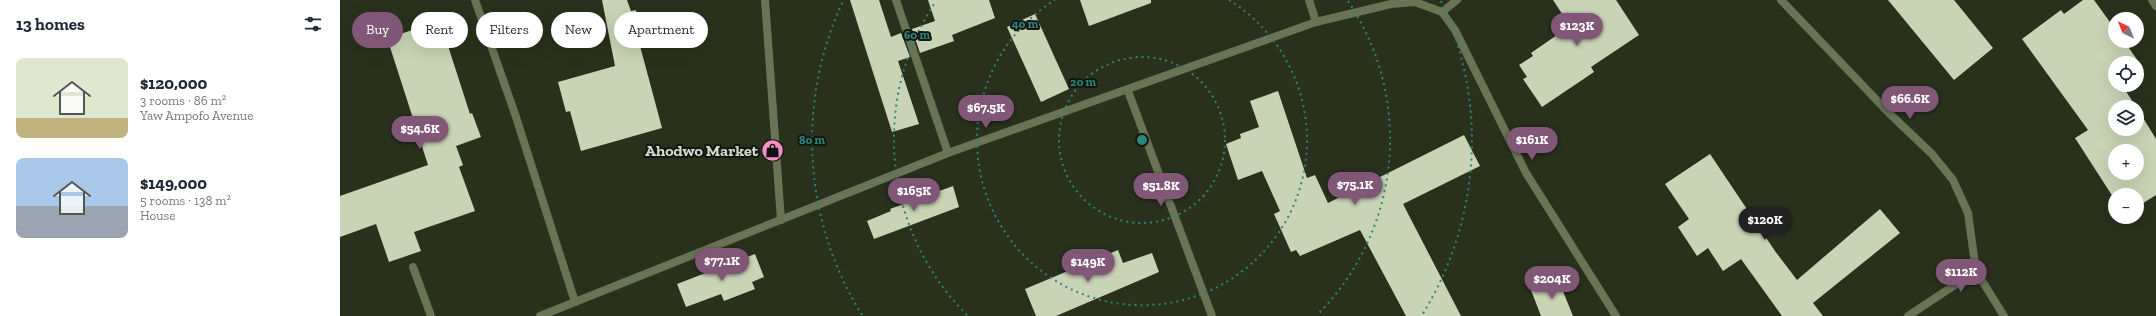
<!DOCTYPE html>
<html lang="en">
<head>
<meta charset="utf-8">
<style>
	body { margin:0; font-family:"Zilla Slab",serif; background:#f2f2f3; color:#1f2937; height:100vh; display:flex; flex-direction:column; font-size:15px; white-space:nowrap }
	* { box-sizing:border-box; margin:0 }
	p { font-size:13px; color:#747a83 }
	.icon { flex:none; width:22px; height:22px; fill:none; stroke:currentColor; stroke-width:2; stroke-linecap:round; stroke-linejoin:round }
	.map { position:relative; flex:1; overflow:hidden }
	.sheet { display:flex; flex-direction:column; background:#fff; width:340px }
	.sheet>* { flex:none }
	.guide { position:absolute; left:12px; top:12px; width:380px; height:36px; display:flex; gap:8px }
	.needle { width:26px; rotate:317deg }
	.tools { position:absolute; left:1768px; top:12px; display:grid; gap:8px }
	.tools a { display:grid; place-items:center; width:36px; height:36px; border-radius:50%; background:#fff; box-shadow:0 4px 16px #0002; font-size:20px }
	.price { position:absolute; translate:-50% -34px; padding:0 9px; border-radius:14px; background:#815778; color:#fff; font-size:13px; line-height:26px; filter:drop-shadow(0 1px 2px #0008) }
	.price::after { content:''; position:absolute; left:50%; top:24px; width:12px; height:9px; margin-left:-6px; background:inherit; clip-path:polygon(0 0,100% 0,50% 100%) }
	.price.on { background:#222; color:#fff }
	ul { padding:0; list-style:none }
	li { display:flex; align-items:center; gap:12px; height:100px; padding:0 16px }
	li span { display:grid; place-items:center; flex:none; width:112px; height:80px; border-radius:8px; color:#555 }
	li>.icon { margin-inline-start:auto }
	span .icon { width:48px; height:48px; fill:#fffc; stroke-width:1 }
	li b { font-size:17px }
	h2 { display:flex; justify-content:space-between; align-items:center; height:48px; padding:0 16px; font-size:17px }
	.tag { padding:0 14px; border-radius:18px; background:#fff; box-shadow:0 4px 16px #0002; font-size:14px; line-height:36px }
	.tag.on { background:#815778; color:#fff }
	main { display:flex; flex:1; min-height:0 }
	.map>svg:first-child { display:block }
	.building { fill:#c8d4b5; fill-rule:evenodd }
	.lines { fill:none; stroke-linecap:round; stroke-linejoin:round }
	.lane { stroke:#697456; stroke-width:8 }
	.street { stroke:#697456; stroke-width:8 }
	.ring { fill:none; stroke:#2d857c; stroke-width:2; stroke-dasharray:2 4 }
	.labels { text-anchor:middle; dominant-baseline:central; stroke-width:4; stroke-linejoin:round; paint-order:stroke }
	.poi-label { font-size:16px; font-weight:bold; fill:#d4dacd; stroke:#14170e; text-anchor:end }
	.centre { fill:#2d857c; stroke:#14170e; stroke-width:2 }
	.ring-label { font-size:12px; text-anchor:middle; font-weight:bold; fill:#2d857c; stroke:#14170e; stroke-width:4; stroke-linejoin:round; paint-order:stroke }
</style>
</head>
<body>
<main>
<section class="sheet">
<h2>13 homes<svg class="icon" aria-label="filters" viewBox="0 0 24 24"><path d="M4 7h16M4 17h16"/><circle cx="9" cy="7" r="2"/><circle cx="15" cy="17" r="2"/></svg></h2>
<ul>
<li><span style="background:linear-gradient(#dfe7d0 75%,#c2b280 0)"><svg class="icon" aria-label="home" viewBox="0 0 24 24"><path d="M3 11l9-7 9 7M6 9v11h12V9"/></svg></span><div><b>$120,000</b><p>3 rooms · 86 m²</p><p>Yaw Ampofo Avenue</p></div></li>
<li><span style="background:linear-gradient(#a9c7e8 60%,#9aa5b1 0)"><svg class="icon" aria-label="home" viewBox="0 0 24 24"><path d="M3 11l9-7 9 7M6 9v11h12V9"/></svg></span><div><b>$149,000</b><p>5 rooms · 138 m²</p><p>House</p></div></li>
</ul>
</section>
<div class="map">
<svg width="1816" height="316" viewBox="0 0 1816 316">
	<rect width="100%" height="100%" fill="#29311c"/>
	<g class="building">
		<path d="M262 0H287L291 11 296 10 299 30 296 31 322 128 241 151 230 111 226 112 218 82 275 66Z"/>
		<path d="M510 0H539L551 37 561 33 570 57 558 61 579 124 552 132Z"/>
		<path d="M588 0H649L655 18 612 35 614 41 580 53 572 29 595 21Z"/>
		<path d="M740 0H811V3L749 26Z"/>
		<path d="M1213 0H1276L1299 35 1251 67 1254 72 1202 107 1183 79 1187 77 1179 65 1193 56 1191 53 1230 26Z"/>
		<path d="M1548 0H1614L1653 48 1614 80Z"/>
		<path d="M1743 0H1754L1775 29V41H1784L1798 61 1795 63H1775V85H1782L1796 107H1775V129H1797V108L1816 139V195L1797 207V195H1775V200L1735 138 1748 130 1682 39 1721 10 1724 14ZM1775 151H1797V173H1775Z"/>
		<path d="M695 14 729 89 701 102 667 27Z"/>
		<path d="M100 21 130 114 132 113 141 137 116 146 123 165 119 167 135 211 74 232 81 251 49 262 36 224 0 237V196L88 165 50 47 54 45 51 37Z"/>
		<path d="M938 91 967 178 975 175 988 203 1124 135 1140 166 1063 204 1121 316H1066L1020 230 960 256 956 250 951 252 934 214 940 211 922 171 898 180 886 144 901 138 900 134 919 127 910 101Z"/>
		<path d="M1370 154 1435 251 1457 280 1540 209 1560 233 1473 303 1483 316H1442L1401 259 1383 271 1368 248 1357 256 1338 227 1349 219 1325 184Z"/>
		<path d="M613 186 619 207 534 239 527 221 551 211 550 209Z"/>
		<path d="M778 250 783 263 812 253 819 272 716 316H696L685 289Z"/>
		<path d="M415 254 424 277 412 282 415 289 384 301 381 294 346 307 337 284Z"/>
		<path d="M1218 279 1233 316H1201L1191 290Z"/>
	</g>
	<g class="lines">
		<g class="lane">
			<path d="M135 0 175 114 235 302"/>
			<path d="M425 0 441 220"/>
			<path d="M1102 12 1117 0"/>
			<path d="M73 267 91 316"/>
		</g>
		<g class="street">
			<path d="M556 0 608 153"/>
			<path d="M969 0 976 22"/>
			<path d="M1441 0 1550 114 1592 154 1613 180 1628 213 1636 271"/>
			<path d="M1812 0 1816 6"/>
			<path d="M788 91 872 316"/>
			<path d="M200 316 608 153 976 22 1051 4 1075 2 1102 12 1115 30 1186 173 1276 316"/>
			<path d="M1568 316 1636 271 1664 316"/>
		</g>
	</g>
	<g class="ring">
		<circle cx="802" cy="140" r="83"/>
		<path d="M889 0A165 165 0 1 1 715 0"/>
		<path d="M627 315A248 248 0 0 1 596 1M1008 1A248 248 0 0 1 977 315"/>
		<path d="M522 315A330 330 0 0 1 503 1M1101 1A330 330 0 0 1 1082 315"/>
	</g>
	<defs>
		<symbol id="shop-disc" viewBox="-11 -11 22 22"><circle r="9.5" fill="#f98fc8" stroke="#14170e"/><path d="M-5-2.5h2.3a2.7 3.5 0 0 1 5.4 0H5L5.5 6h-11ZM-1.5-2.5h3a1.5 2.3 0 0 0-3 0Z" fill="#111"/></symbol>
	</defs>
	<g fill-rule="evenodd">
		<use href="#shop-disc" x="420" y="138" width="25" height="25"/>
	</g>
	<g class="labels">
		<g class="poi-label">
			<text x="418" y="150">Ahodwo Market</text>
		</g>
	</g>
	<circle cx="802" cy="140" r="6" class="centre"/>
	<g class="ring-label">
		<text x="685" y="28">40 m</text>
		<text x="577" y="39">60 m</text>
		<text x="743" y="86">20 m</text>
		<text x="472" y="144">80 m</text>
	</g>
</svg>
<div class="tools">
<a><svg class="needle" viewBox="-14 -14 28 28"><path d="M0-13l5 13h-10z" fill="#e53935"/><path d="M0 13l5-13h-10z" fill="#747a83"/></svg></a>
<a><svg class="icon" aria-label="locate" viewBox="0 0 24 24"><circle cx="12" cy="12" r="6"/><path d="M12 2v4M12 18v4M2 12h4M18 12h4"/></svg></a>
<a><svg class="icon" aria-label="layers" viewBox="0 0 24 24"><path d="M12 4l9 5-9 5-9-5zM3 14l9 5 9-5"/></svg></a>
<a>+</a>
<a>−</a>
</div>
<b class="price" style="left:1237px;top:47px">$123K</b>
<b class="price" style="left:1570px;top:120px">$66.6K</b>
<b class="price" style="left:646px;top:129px">$67.5K</b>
<b class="price" style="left:80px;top:150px">$54.6K</b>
<b class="price" style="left:1192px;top:161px">$161K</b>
<b class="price" style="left:1015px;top:206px">$75.1K</b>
<b class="price" style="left:821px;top:207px">$51.8K</b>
<b class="price" style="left:574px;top:212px">$165K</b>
<b class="price on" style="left:1425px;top:241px">$120K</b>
<b class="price" style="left:382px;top:282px">$77.1K</b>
<b class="price" style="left:748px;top:283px">$149K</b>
<b class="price" style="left:1621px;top:293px">$112K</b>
<b class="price" style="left:1212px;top:300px">$204K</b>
<div class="guide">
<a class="tag on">Buy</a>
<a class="tag">Rent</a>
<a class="tag">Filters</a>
<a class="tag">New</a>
<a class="tag">Apartment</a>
</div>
</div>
</main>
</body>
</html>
